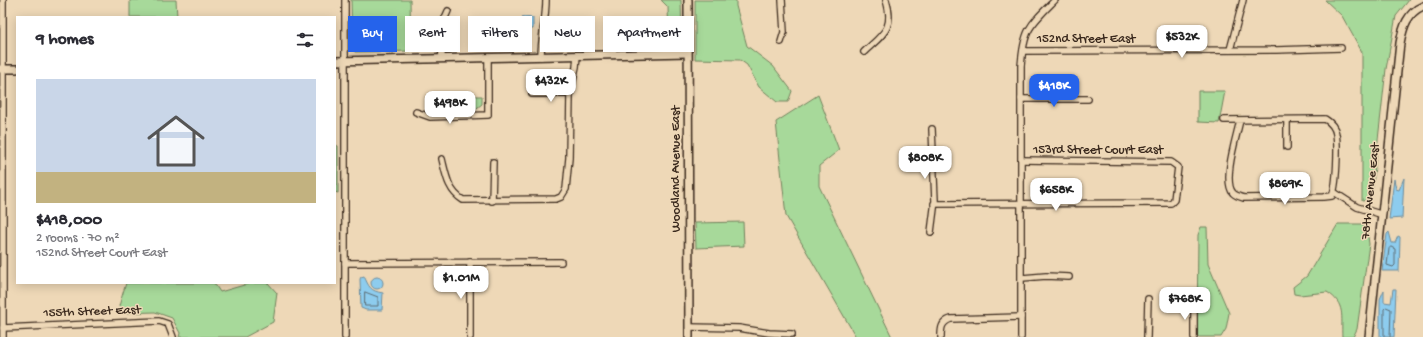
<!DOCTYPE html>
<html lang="en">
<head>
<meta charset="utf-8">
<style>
	body { margin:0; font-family:"Gochi Hand",sans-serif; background:#f7f7f7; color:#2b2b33; height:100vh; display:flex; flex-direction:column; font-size:15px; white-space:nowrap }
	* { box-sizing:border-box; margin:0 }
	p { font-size:13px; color:#7c7c81 }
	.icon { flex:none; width:22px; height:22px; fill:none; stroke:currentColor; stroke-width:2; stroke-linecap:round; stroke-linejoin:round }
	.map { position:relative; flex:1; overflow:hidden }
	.details { position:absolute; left:16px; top:16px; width:320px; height:268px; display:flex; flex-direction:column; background:#fff; border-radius:0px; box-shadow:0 2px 10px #0003 }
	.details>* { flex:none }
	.top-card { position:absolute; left:348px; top:16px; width:380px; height:36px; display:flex; gap:8px }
	.price { position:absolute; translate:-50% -34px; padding:0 9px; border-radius:8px; background:#fff; color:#222; font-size:13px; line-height:26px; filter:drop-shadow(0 1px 2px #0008) }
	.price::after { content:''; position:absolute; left:50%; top:24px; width:12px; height:9px; margin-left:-6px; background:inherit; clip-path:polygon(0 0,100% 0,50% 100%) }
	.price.active { background:#2563eb; color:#fff }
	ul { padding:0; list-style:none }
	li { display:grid; align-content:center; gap:8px; height:212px; padding:0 20px }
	li span { display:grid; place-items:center; height:124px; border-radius:0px; color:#555 }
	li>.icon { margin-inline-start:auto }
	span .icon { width:72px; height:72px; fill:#fffc; stroke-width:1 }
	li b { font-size:17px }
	h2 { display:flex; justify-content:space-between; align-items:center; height:48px; padding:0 20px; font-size:17px }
	.tag { padding:0 14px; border-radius:0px; background:#fff; box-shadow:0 2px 10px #0003; font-size:14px; line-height:36px }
	.tag.active { background:#2563eb; color:#fff }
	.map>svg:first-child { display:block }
	.green { fill:#a7d99a; stroke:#71825c }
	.water { fill:#8dccee; stroke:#6c8b9b }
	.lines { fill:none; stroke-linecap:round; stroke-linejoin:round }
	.shore { stroke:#5c6b71; stroke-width:1 }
	.minor-casing { stroke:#3b2a1e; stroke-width:8 }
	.tertiary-casing { stroke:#3b2a1e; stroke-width:10 }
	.minor { stroke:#eed8b7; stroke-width:5.5 }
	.tertiary { stroke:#eed8b7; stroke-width:7 }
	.labels { text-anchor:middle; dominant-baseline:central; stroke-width:3; stroke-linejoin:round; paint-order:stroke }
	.street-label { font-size:13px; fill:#3b2a1e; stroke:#eed8b7 }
</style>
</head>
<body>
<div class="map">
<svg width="1423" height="337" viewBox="0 0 1423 337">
	<rect width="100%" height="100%" fill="#eed8b7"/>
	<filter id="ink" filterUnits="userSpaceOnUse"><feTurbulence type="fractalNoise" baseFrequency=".025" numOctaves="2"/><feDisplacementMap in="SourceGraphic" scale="8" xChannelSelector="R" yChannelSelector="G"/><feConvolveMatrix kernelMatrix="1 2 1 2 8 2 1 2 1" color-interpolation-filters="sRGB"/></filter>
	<g filter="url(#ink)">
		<g class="green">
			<path d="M130 0H176L177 17H130Z"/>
			<path d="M351 0H410L411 51 355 52 352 49Z"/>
			<path d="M661 0H681L682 40 669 42 668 7Z"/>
			<path d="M695 0H736V6L747 46 773 66 792 91 788 102H777L759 87 747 65 740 60 695 59Z"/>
			<path d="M1325 0H1409L1396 16 1386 69 1372 193 1368 200 1362 201V52L1342 16Z"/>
			<path d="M1198 91H1225L1219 123 1198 122Z"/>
			<path d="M818 95 839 150 819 166V186L892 337H856L786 216 776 122Z"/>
			<path d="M458 96H482V104L477 108H458Z"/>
			<path d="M335 145 338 146V193L335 192Z"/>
			<path d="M743 222 744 246 696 248 695 223Z"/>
			<path d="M1338 224H1362L1367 229 1369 244 1357 329 1353 337H1342C1341 316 1346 304 1327 292L1300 295 1294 294 1293 287 1307 276Z"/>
			<path d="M1201 227H1207L1208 264 1229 313 1226 329 1221 337H1197L1198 235Z"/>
			<path d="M126 283H214L220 292 251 283H268L277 293 273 322 245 337H179L180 333 172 318 155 312 122 313 119 306Z"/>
		</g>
		<g class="water">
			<path d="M523 17 533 18V29H522L521 22Z"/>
			<path d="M1404 178 1402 218 1389 219 1394 179 1396 189 1399 190Z"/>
			<path d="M1389 232 1392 243H1395L1398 236 1400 237 1399 271H1382L1387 234Z"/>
			<path d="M364 276C369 287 370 291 383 293L382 310H366L361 308 360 279 361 277Z"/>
			<circle cx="377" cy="283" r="6"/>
			<path d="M1393 289H1396L1394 337H1380V299L1384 290V302L1391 303Z"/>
		</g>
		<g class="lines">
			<g class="shore">
				<path d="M1391 247 1395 249V265L1393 267 1387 265 1389 249Z"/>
				<path d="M365 292 378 297V306H365Z"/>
				<path d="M1384 337V309L1386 307 1391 309 1390 337"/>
			</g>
			<defs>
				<g id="minor">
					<path d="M345 0V337"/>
					<path d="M781 42 784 32 782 0"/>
					<path d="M1230 50 1243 0"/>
					<path d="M1023 51 1276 50 1341 48"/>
					<path d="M864 52C883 34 895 29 886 0"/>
					<path d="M541 57C541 37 546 19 546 0"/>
					<path d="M442 59 441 27 448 11"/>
					<path d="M532 94H570"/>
					<path d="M1021 99H1088"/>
					<path d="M416 112 430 117 488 115V58"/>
					<path d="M1224 120 1325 119C1330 122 1335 127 1336 134 1338 145 1337 186 1332 196L1324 197 1244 198C1240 197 1236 196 1233 193 1222 181 1237 135 1240 120"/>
					<path d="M1287 147V120"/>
					<path d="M442 159C446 175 448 191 463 200L556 199 561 197 566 189 569 158 570 94 576 67 577 55"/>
					<path d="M1334 192 1357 207 1380 214"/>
					<path d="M492 201 493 162"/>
					<path d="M934 204 1171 203 1174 200 1178 167 1171 162 1022 160"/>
					<path d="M931 232 935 201 932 129"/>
					<path d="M470 262V337"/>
					<path d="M345 263 561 262"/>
					<path d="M1022 278 1046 276 1069 277"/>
					<path d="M689 327 739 328 769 333 792 334"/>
					<path d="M3 328 159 321 168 324 173 337"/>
					<path d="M3 337V0"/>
					<path d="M941 337C941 329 941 322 951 319L1021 317"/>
					<path d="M1021 337V66C1024 29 1029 26 1055 0"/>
					<path d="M1147 337 1148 299"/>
					<path d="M1194 337V305"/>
				</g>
				<g id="tertiary">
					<path d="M688 0 689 337"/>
					<path d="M335 61 687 53"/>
					<path d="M0 69H17"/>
					<path d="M1369 337 1400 43C1403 27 1407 13 1423 6"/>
				</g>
			</defs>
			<use href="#minor" class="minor-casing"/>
			<use href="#tertiary" class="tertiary-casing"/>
			<use href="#minor" class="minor"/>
			<use href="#tertiary" class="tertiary"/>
		</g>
	</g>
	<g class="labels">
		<g class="street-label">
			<text x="1086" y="39">152nd Street East</text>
			<text x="1098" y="150">153rd Street Court East</text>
			<text transform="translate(676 169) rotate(-90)">Woodland Avenue East</text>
			<text transform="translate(1371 191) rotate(-84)">78th Avenue East</text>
			<text transform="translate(92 312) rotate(-2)">155th Street East</text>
		</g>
	</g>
</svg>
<b class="price" style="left:1182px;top:59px">$532K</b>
<b class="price" style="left:551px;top:103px">$432K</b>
<b class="price active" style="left:1054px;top:108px">$418K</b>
<b class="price" style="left:450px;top:125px">$498K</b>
<b class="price" style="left:925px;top:180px">$808K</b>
<b class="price" style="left:1285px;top:206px">$869K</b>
<b class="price" style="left:1056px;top:212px">$658K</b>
<b class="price" style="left:461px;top:300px">$1.01M</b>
<b class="price" style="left:1185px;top:321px">$768K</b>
<div class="top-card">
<a class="tag active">Buy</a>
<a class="tag">Rent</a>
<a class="tag">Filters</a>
<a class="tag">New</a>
<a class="tag">Apartment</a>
</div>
<section class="details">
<h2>9 homes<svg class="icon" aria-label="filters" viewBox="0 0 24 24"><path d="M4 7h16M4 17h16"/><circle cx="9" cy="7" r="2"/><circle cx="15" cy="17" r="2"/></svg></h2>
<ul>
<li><span style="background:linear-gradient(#c9d6e8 75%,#c2b280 0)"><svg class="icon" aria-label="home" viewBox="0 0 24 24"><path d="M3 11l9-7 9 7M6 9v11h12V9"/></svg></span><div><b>$418,000</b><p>2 rooms · 70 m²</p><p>152nd Street Court East</p></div></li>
</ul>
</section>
</div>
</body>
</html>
